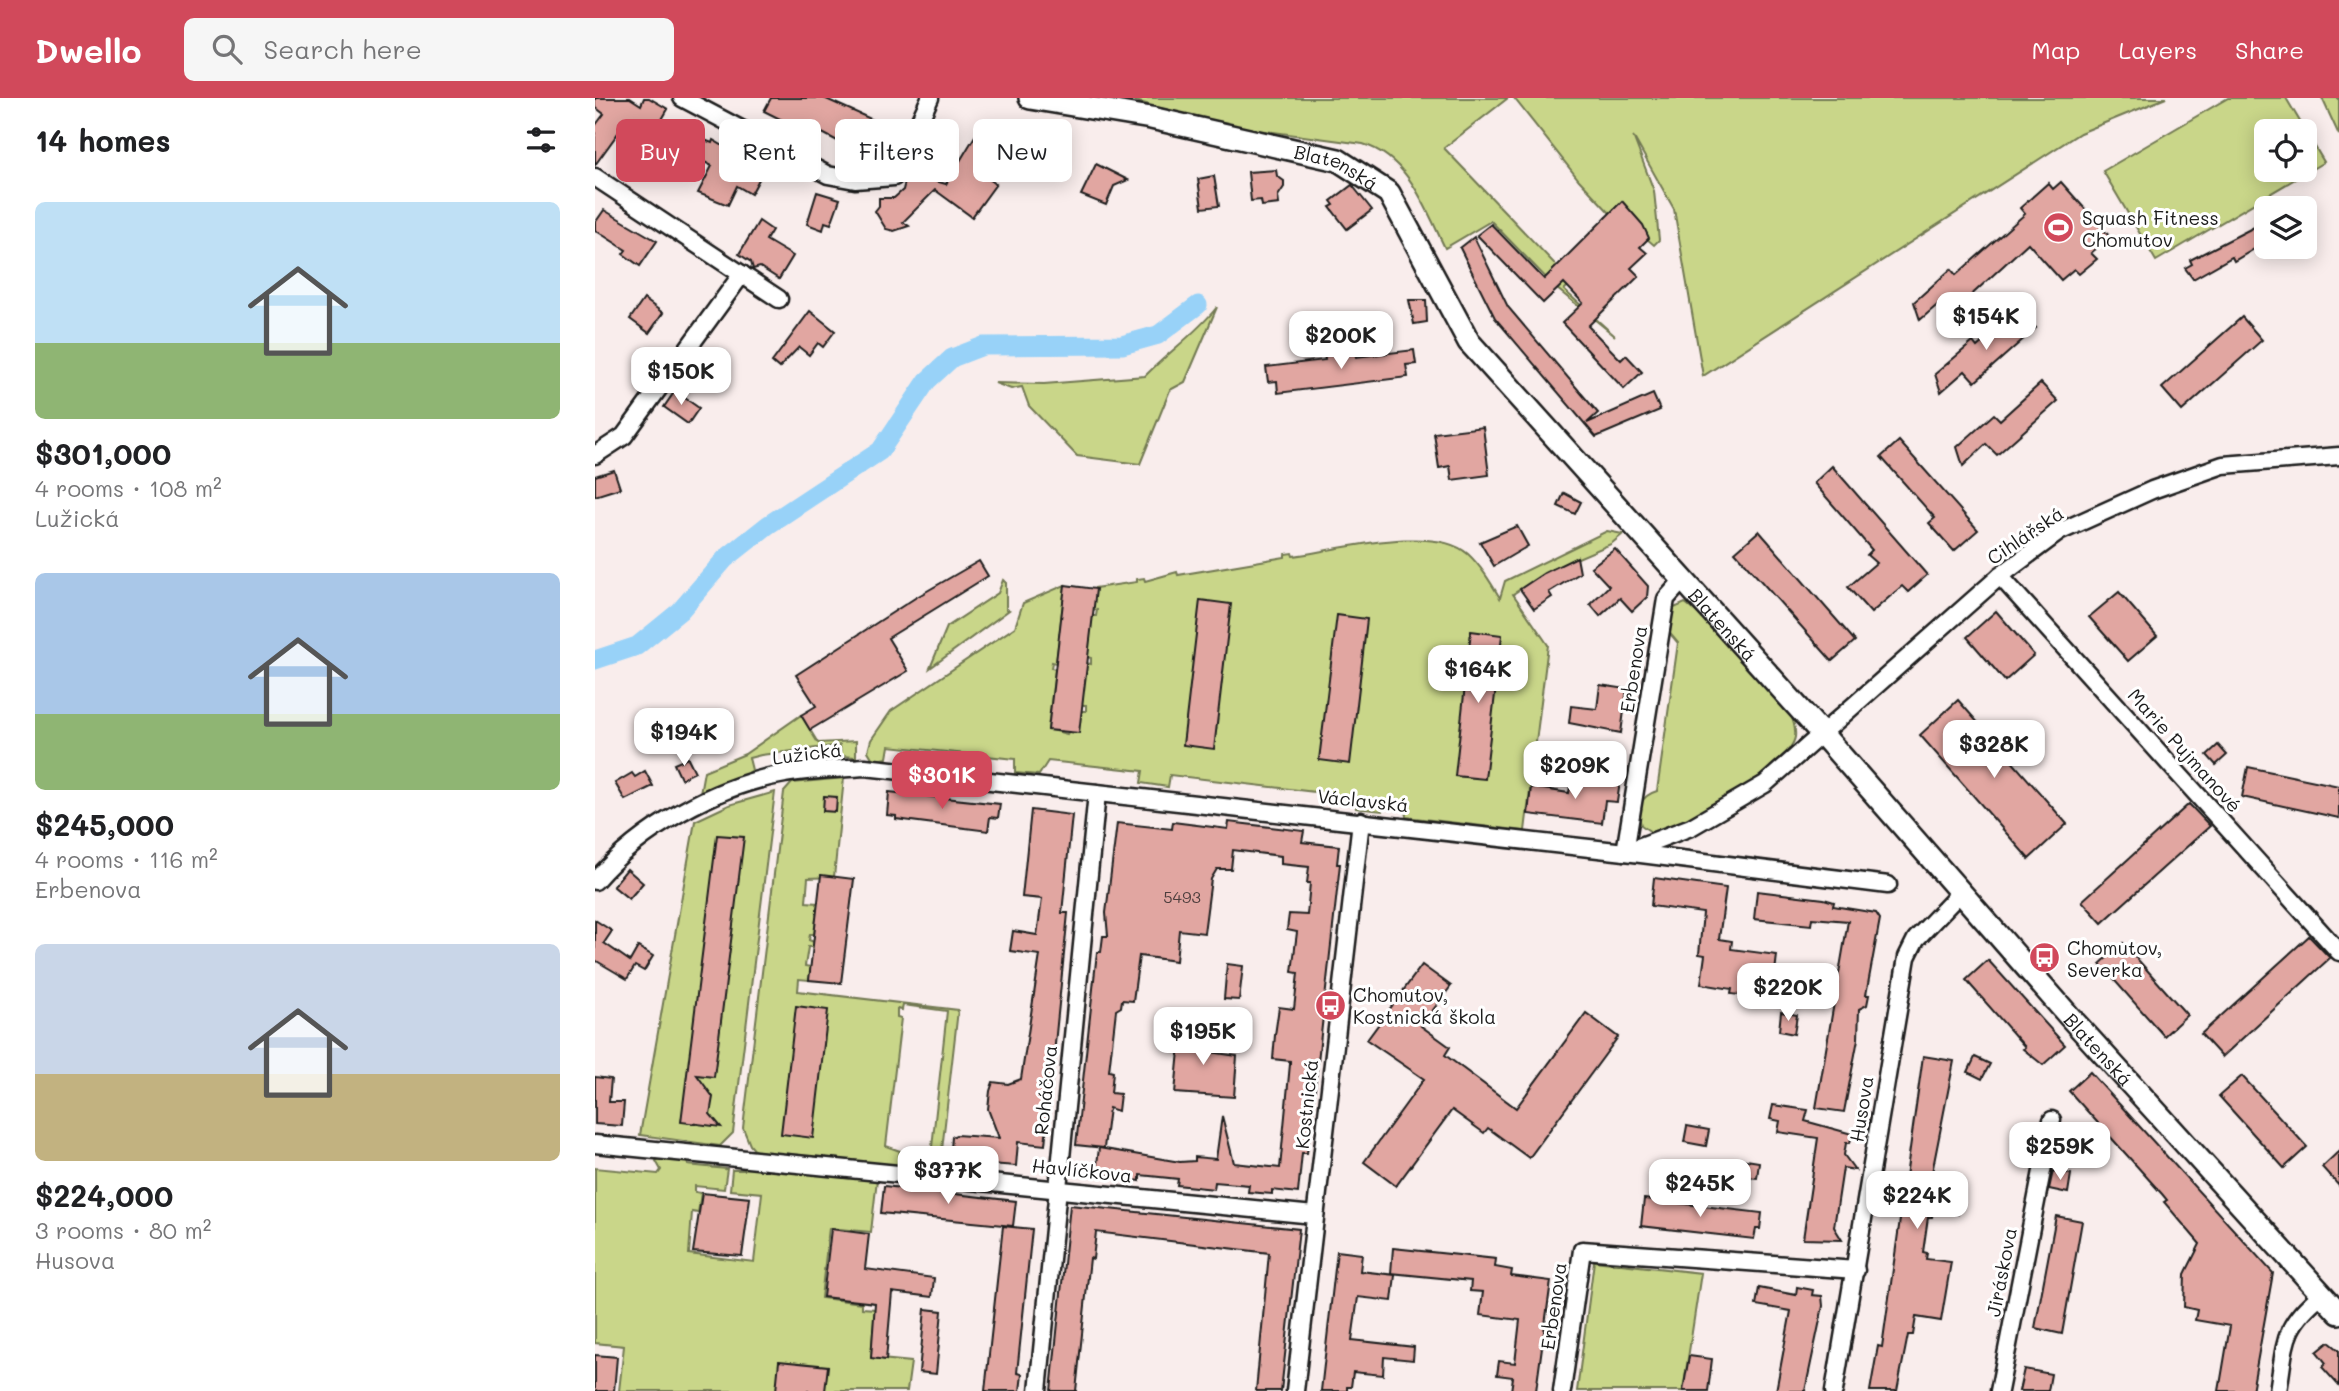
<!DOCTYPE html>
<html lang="en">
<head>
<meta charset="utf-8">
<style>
	body { margin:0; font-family:Mali,sans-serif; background:#f6f6f6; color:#202124; height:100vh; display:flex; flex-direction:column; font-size:26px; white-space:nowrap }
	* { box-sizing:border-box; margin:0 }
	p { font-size:23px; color:#757577 }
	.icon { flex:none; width:38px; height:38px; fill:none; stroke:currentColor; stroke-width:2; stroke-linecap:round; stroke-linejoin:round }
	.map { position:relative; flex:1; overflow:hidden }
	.side { display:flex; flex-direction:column; background:#fff; width:595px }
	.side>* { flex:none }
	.hud { position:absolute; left:21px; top:21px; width:665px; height:63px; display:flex; gap:14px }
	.tools { position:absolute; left:1659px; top:21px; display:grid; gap:14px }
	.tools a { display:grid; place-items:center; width:63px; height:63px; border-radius:10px; background:#fff; box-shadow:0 4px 18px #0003; font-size:35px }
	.price { position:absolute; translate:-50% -60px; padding:0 16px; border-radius:14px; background:#fff; color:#222; font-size:23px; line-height:46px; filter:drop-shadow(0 2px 4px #0008) }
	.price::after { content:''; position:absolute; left:50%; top:42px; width:21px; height:16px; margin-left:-10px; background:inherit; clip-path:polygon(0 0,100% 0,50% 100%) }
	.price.on { background:#d1495b; color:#fff }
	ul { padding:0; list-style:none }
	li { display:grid; align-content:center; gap:14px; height:371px; padding:0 35px }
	li span { display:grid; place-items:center; height:217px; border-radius:10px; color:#555 }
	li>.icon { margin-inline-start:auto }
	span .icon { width:126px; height:126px; fill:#fffc; stroke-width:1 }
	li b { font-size:30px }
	h2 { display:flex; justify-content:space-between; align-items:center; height:84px; padding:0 35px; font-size:30px }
	.pill { padding:0 24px; border-radius:10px; background:#fff; box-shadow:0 4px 18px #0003; font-size:24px; line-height:63px }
	.pill.on { background:#d1495b; color:#fff }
	header { display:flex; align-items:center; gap:42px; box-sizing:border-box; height:98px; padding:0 35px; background:#d1495b; color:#fff }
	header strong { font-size:33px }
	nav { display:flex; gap:38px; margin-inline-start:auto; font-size:24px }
	.search { width:490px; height:63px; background:#f6f6f6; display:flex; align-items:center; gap:18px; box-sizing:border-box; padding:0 24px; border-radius:10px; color:#757577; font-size:26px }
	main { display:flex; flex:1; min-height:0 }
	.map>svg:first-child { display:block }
	.green { fill:#c9d689; stroke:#727952; stroke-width:2; fill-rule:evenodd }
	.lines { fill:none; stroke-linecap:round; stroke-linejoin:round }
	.canal { stroke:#98d2f8; stroke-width:19 }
	.building { fill:#e1a6a1; stroke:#1c1c1c; stroke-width:2 }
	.street-casing { stroke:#1c1c1c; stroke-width:21 }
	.secondary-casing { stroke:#1c1c1c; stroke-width:26 }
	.street { stroke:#fff; stroke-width:16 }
	.secondary { stroke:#fff; stroke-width:21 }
	.labels { text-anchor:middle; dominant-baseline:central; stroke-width:6; stroke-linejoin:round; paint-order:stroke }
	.number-label { font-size:16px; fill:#4d3e3d }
	.street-label { font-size:19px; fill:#1c1c1c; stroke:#fff }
	.poi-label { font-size:19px; fill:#1c1c1c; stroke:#fff; text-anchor:start }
</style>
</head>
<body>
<header>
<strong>Dwello</strong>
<div class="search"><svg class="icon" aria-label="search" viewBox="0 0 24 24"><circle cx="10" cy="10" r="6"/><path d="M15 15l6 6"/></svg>Search here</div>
<nav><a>Map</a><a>Layers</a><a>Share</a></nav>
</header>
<main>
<section class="side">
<h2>14 homes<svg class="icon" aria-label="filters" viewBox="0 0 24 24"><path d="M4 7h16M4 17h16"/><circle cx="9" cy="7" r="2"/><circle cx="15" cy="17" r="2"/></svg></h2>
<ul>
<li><span style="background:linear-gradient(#bfe0f5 65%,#8fb573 0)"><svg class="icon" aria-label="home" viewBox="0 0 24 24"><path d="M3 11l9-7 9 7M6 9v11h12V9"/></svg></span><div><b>$301,000</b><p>4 rooms · 108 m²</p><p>Lužická</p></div></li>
<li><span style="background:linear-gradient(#a9c7e8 65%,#8fb573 0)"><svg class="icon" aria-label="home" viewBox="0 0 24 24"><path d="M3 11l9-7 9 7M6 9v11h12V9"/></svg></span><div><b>$245,000</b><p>4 rooms · 116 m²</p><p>Erbenova</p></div></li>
<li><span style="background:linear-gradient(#c9d6e8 60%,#c2b280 0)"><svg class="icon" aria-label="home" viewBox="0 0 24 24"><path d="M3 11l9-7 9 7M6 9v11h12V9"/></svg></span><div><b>$224,000</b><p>3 rooms · 80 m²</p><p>Husova</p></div></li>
</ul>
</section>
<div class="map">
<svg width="1744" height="1293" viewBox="0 0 1744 1293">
	<rect width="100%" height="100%" fill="#f9edec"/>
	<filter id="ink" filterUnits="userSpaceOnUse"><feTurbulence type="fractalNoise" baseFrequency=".0143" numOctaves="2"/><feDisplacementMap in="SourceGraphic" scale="14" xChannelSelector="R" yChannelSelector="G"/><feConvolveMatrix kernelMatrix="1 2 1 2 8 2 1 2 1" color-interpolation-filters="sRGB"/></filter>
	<g filter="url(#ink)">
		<g class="green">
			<path d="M530 0H913L849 50 977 184 969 192 1020 238 961 190 896 123 850 150C831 111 814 60 768 46L625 27Z"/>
			<path d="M919 0H1571L1485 35 1108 278 1079 111 1038 38 1059 93 1064 142 1059 147 1051 140 1044 146 984 82Z"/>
			<path d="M1633 0H1691L1729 64 1561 163 1508 73ZM1671 33H1710V72H1671Z"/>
			<path d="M1727 0H1744V37Z"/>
			<path d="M622 209 590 284 575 292 545 366 482 358 434 308 427 289 416 291 400 285 449 286 550 278C573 254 601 236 622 209Z"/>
			<path d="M1012 433 1028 436 1016 446 955 472 918 496 953 547 930 733 811 719 810 704 788 702 787 713 761 710 762 699 575 677 573 689 546 685 548 673 453 663 444 677 420 675V661L294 648 292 660 279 663 273 653 276 642 296 613 420 529 428 505 470 487 461 565 457 564 456 570 460 571 453 631 472 636 486 613H491V607H487L491 565 496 566V560L492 559 497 518H501L502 512 498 511 500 490 542 484V481L549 480 550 483 582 474 583 477 690 459V456L697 455 698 458C742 452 839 425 873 456 886 468 896 485 905 500L910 483Z"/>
			<path d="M408 482 411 485V511L414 512 335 570 352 529 403 495Z"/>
			<path d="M1090 505C1100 510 1187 601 1194 613 1198 620 1201 632 1200 639 1196 668 1084 734 1056 734L1046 727C1041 711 1045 698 1062 693L1083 545 1072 532 1075 512Z"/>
			<path d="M206 617 223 645 261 643V659L246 658 245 647 166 657 154 660 157 672 152 677 105 695 109 673 150 656Z"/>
			<path d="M249 680 239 779 213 780 211 804 223 805 219 836H215L214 842 219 844 218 849H213L210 868 216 869 214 882 204 881 203 893 363 912 344 1078 324 1076 320 1068 335 1067 352 913 308 907 307 912 302 911V919L306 920 291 1048 305 1053 303 1066 294 1073 162 1055 155 1047 148 1030 189 694 197 685Z"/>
			<path d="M180 694 138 1035 125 1048 45 1037 100 723 134 707Z"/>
			<path d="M64 1060 92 1063 93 1067 132 1071 129 1091 100 1088V1094L106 1095 103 1115 97 1114 94 1156 159 1164 167 1095 135 1092 137 1072H149L150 1068 282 1081 276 1134 234 1130 226 1200 267 1205V1210L280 1211 276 1260 316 1264 312 1293H24L29 1248 0 1245V1070L63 1076 66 1072 61 1063Z"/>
			<path d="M999 1163 1106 1175 1088 1293H982Z"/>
		</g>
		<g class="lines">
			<path class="canal" d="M0 562 42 548 85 513 130 461 173 427 285 353 332 283 357 260 388 248 527 247 563 237 603 207"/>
		</g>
		<g class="building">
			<path d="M0 0H35L46 7 49 0H54L73 11 58 37 71 44 63 59 26 31 0 67V28L9 16 0 9Z"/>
			<path d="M176 0H229L287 26 271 58 266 55 257 63 256 50 252 48 216 29 213 35 169 13Z"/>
			<path d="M380 38 409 55 394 81 401 86 377 119 340 92 308 124 314 128 299 133 291 131 280 113 284 108V100H299L308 92 312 75 351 86Z"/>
			<path d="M107 41 117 45 118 42 169 72 156 96 142 88 133 107 103 95 117 68 98 58Z"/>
			<path d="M501 66 533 82 519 88 511 107 486 97Z"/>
			<path d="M681 72 682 78 689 83V89L683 98 684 106 667 108 666 102 656 103 653 74Z"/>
			<path d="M619 78 624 108 607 110 603 81Z"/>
			<path d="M1466 84 1515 139 1496 155 1502 161 1484 176 1479 171 1466 182 1433 145 1359 213 1348 202 1325 222 1319 204 1356 171 1361 177 1430 116 1425 110 1453 85 1458 91Z"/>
			<path d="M757 87 777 112 752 131 735 109 739 107 736 103Z"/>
			<path d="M222 94 245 101 236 126 230 124 228 132 212 126Z"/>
			<path d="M1027 103 1048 127 1054 140 1045 149 1052 155 1036 170 1044 178 993 228 1026 262 1031 257 1047 274 1029 291 967 225 988 205 969 185 948 205 882 137 896 126 949 181Z"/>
			<path d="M9 112 62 143 45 168 28 156 31 152 0 132V125Z"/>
			<path d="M164 123 177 132 171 142 198 158 184 181 165 169 158 171 156 164 144 156Z"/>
			<path d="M1671 123V144L1639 163 1637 159 1598 181 1590 170 1597 166 1595 162Z"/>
			<path d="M879 139 913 209 1003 315 992 325 1058 296 1065 312 1001 339 900 220 865 150Z"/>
			<path d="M49 201 68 215 54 235 35 221Z"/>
			<path d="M814 202H831L832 224 819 226Z"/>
			<path d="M1424 212 1441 230 1380 284 1370 273 1346 294 1340 276 1378 244 1382 249Z"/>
			<path d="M215 213 240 233 228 249 223 245 214 257 204 249 184 270 177 264Z"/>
			<path d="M1647 219 1667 242 1587 313 1567 290Z"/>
			<path d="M760 252 761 259 819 252 821 266 811 267 813 279 683 295 682 283 673 284 671 269 730 262 729 256Z"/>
			<path d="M1446 285 1463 303 1402 357 1391 346 1368 368 1362 349 1399 316 1405 322Z"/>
			<path d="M80 293 104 310 93 326 69 309Z"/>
			<path d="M888 329 894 377 857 382 855 368 844 370 839 335Z"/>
			<path d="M1304 343 1383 432 1359 453 1334 425 1340 420 1286 359Z"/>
			<path d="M1237 368 1332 477 1313 494 1307 488 1276 515 1253 489 1281 465 1272 457 1277 452 1219 385Z"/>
			<path d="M19 372 25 390 0 398V378Z"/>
			<path d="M969 395 986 404 980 416 963 408Z"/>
			<path d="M922 428 933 448 899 468 885 444Z"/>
			<path d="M1164 433 1260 543 1237 563 1140 454Z"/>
			<path d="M1020 451 1053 488 1052 499 1037 513 1025 500 1005 518 995 506 1014 488 996 469Z"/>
			<path d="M982 459 985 475 954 494 957 499 939 511 925 491 949 475Z"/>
			<path d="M384 463 393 478 293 540 313 573 215 632 206 617 221 608 201 577 320 500Z"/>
			<path d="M470 487 501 491 484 635 453 632Z"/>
			<path d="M1524 494 1562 538 1533 563 1494 519Z"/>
			<path d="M605 502 636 506 619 651 588 647Z"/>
			<path d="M1401 513 1439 557 1410 583 1372 539Z"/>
			<path d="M742 517 772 521 755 666 724 662Z"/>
			<path d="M876 533 907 537 890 681 860 678Z"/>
			<path d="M1005 587 1032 591 1026 635 974 625 976 608 1002 611Z"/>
			<path d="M1363 602 1472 726 1434 761 1325 637Z"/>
			<path d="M1623 647 1632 657 1621 667 1612 657Z"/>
			<path d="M93 660 100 674 86 681 79 666Z"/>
			<path d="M1653 669 1744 688V720L1647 699Z"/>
			<path d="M50 673 58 688 30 702 20 685 37 675 40 679Z"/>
			<path d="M976 682 1004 686V683L1025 684 1022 704 1010 703 1007 725 933 716 936 689 974 695Z"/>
			<path d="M294 694 405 706 403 720 395 719 393 733 301 721V718L292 717Z"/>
			<path d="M229 698 242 699 241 714 228 713Z"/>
			<path d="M1594 706 1615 728 1507 825 1487 803Z"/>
			<path d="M436 712 477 717 467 815H473L450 1047 423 1044 421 1068 355 1063 357 1039 361 1037 404 1040 393 1011 395 993 398 984 413 986 426 981 445 857 415 853 418 833 442 837 447 801 427 799Z"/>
			<path d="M578 724 633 731 634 724 709 733 707 744 744 748 742 766H745L716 1026 712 1055H707L703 1095 677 1092V1096L653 1094 654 1087 620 1084 619 1091 582 1087 583 1081 555 1078 545 1077V1083L501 1075 504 1050 585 1064 600 1063V1059L621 1061 627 1018 639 1065 685 1070 695 966V963L678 961 680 937 684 909 699 911 703 875 697 874 702 834 692 832 694 816 712 817 715 785H712L714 769 686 766V758L638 752 636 771H622L616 781 609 835 584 832 581 863 544 858 538 903 527 902 526 909 521 912 514 973 518 974 516 995 525 996 523 1013 514 1010 509 1050 481 1047 502 854H506L508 838H513L511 815 522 725 577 731Z"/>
			<path d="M122 737 149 739 119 979 102 977 118 999 115 1016 126 1029 86 1024Z"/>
			<path d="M32 771 48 785 34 801 18 788Z"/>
			<path d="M226 777 259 781 246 885 214 882Z"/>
			<path d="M1059 780 1131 790 1124 841 1137 843 1136 851 1182 857 1180 874 1155 871 1152 898 1136 896 1137 891 1106 886 1110 857 1104 856 1108 815 1056 808Z"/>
			<path d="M1162 793 1229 801 1239 804 1238 808 1281 815 1285 821 1271 897H1274L1272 907 1264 911 1263 941 1249 1014 1221 1010 1253 823 1217 820 1216 827 1159 821Z"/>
			<path d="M0 822 17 833 9 845 35 863 43 849 58 858 49 873 40 868 32 881 0 862Z"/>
			<path d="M1714 838 1735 860 1627 959 1606 936Z"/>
			<path d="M1528 845 1592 917 1569 938 1505 866Z"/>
			<path d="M1393 862 1470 947 1448 967 1428 951 1430 949 1371 882Z"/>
			<path d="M632 866 648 868 644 902 629 901Z"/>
			<path d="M827 867 856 888 826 928 855 949 850 957 921 1010 991 915 1023 939 934 1060 893 1030 889 1035 857 1012 801 1088 769 1064 829 981 772 942Z"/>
			<path d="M201 908 233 912 218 1040 186 1036Z"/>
			<path d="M1186 914 1202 917 1199 936 1184 933Z"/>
			<path d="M587 921 605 923 602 952 642 958 639 999 580 995Z"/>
			<path d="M1328 958 1359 963 1334 1090 1366 1096 1363 1116 1338 1112 1337 1119H1333L1328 1154 1332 1155 1331 1161 1356 1164 1346 1223 1321 1219 1318 1237H1313L1302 1293H1275L1283 1248 1287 1249Z"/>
			<path d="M1380 959 1395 966 1387 981 1373 974Z"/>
			<path d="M1495 974 1678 1175 1657 1293H1624L1635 1228 1600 1222 1602 1212 1589 1209 1590 1176 1605 1146 1569 1104 1572 1102 1567 1096 1474 993Z"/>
			<path d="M1647 978 1712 1049 1689 1070 1624 998Z"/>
			<path d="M0 979 16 981 14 1004H29L27 1028 0 1026Z"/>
			<path d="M1178 1007 1213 1012 1210 1023 1257 1036 1255 1045H1251L1249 1057 1260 1072 1248 1070 1239 1129 1247 1142 1208 1141 1223 1040 1183 1034 1185 1023 1175 1021Z"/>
			<path d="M1092 1028 1114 1032 1111 1048 1089 1044Z"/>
			<path d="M1744 1053V1088L1727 1069Z"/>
			<path d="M1145 1061 1164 1064 1162 1080 1143 1078Z"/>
			<path d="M1458 1073 1476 1076 1473 1095 1454 1091Z"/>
			<path d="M289 1088 421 1103 418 1128 286 1115Z"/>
			<path d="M107 1095 155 1100 147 1158 98 1154Z"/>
			<path d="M1049 1101 1167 1115 1165 1131H1161L1159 1141 1046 1128Z"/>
			<path d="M475 1107 704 1131 686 1293H661L674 1155 501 1134 498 1161 495 1160 481 1293H456Z"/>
			<path d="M1461 1118 1487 1123 1467 1236 1440 1230Z"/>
			<path d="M408 1128 437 1131 422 1275 427 1276 425 1293H390Z"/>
			<path d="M236 1131 274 1136 270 1171 339 1180 337 1199 297 1194 291 1262 276 1260 280 1205 228 1199Z"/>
			<path d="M798 1150 901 1161 900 1169 917 1172 916 1178 956 1183 941 1293H916L918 1279 902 1277 904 1263 920 1265 925 1222 885 1217 888 1194 875 1193 876 1183 796 1175Z"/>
			<path d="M742 1153 767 1156 765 1173 800 1177 797 1203 763 1199 757 1242 819 1249 818 1262 789 1259 788 1277 758 1274 756 1289H752V1293H726Z"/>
			<path d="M1202 1189 1218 1192 1217 1197 1227 1198 1228 1208 1210 1293H1181L1196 1213 1161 1207 1164 1190 1201 1197Z"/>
			<path d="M330 1211 347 1213 341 1276 324 1274Z"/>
			<path d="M1734 1244 1744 1252V1288L1727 1269 1731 1265 1722 1254Z"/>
			<path d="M0 1257 22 1259 19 1293H0Z"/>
			<path d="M1094 1258 1117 1261 1113 1293H1088Z"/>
			<path d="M184 1263 233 1268 230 1293H181Z"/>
			<path d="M1429 1271 1456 1276 1453 1293H1424Z"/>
		</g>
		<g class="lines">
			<defs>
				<g id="street">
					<path d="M87 0 233 77 260 82 299 79 335 0"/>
					<path d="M0 79 184 201"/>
					<path d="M0 357 29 338 147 176"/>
					<path d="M1405 478 1744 854"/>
					<path d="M1087 483 1071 501 1030 754 1293 787"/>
					<path d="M0 783C45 731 121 687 190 676 216 671 244 671 270 669L1030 754 1096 729 1170 686 1405 478 1464 434 1557 392 1628 367 1744 358"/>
					<path d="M0 1046 719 1117"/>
					<path d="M443 1293 502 695"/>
					<path d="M700 1293 766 723"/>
					<path d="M967 1293 987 1152 1261 1172"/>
					<path d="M1239 1293 1312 859 1321 841 1365 795"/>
					<path d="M1404 1293 1457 1022"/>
					<path d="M1683 1293C1691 1245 1686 1229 1727 1196"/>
				</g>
				<g id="secondary">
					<path id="s1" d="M435 0 556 20 743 62 794 95 874 244 1228 637 1474 918 1744 1215"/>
				</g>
			</defs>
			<use href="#street" class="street-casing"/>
			<use href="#secondary" class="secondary-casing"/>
			<use href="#street" class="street"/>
			<use href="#secondary" class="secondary"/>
		</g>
	</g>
	<defs>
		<symbol id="stadium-disc" viewBox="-11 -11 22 22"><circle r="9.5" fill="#d1495b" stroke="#fff"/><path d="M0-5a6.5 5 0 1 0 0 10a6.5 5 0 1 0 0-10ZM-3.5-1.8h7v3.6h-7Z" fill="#fff"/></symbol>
		<symbol id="bus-disc" viewBox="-11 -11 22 22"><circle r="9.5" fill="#d1495b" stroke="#fff"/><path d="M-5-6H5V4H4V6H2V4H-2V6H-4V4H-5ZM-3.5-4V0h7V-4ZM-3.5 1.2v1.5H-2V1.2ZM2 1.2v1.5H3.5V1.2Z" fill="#fff"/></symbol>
	</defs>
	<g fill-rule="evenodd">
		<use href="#stadium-disc" x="1446" y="112" width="35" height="35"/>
		<use href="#bus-disc" x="1432" y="842" width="35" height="35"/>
		<use href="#bus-disc" x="718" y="890" width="35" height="35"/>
	</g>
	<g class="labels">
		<g class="number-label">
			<text x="587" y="798">5493</text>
		</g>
		<g class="street-label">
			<text stroke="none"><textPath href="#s1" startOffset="315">Blatenská</textPath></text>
			<text transform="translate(1430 437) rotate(-34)">Cihlářská</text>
			<text stroke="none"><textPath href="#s1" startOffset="924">Blatenská</textPath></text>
			<text transform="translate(1038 571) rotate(-81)">Erbenova</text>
			<text transform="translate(1590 652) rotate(48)">Marie Pujmanové</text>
			<text transform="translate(212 655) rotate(-7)">Lužická</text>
			<text transform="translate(768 702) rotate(6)">Václavská</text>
			<text stroke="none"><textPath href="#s1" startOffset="1491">Blatenská</textPath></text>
			<text transform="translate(450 992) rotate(-84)">Roháčova</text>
			<text transform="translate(711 1006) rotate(-84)">Kostnická</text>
			<text transform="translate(1266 1011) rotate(-81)">Husova</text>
			<text transform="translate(487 1072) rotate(6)">Havlíčkova</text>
			<text transform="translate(1406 1174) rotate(-79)">Jiráskova</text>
			<text transform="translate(958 1208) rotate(-82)">Erbenova</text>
		</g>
		<g class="poi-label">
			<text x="1487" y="119">Squash Fitness<tspan x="1487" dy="22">Chomutov</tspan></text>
			<text x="1472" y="849">Chomutov,<tspan x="1472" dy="22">Severka</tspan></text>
			<text x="758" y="896">Chomutov,<tspan x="758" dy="22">Kostnická škola</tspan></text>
		</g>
	</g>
</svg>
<div class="tools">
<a><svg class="icon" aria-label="locate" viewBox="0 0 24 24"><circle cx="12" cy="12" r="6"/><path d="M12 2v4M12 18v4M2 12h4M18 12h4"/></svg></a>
<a><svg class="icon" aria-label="layers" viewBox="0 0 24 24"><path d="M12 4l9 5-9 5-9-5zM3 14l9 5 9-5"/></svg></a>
</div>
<b class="price" style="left:1391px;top:254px">$154K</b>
<b class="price" style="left:746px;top:273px">$200K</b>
<b class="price" style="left:86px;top:309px">$150K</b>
<b class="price" style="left:883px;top:607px">$164K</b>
<b class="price" style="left:89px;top:670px">$194K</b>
<b class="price" style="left:1399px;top:682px">$328K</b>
<b class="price" style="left:980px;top:703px">$209K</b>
<b class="price on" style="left:347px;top:713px">$301K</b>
<b class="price" style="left:1193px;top:925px">$220K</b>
<b class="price" style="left:608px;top:969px">$195K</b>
<b class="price" style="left:1465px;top:1084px">$259K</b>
<b class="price" style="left:353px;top:1108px">$377K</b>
<b class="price" style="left:1105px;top:1121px">$245K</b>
<b class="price" style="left:1322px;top:1133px">$224K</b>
<div class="hud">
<a class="pill on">Buy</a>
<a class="pill">Rent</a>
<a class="pill">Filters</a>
<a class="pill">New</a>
</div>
</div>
</main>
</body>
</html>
